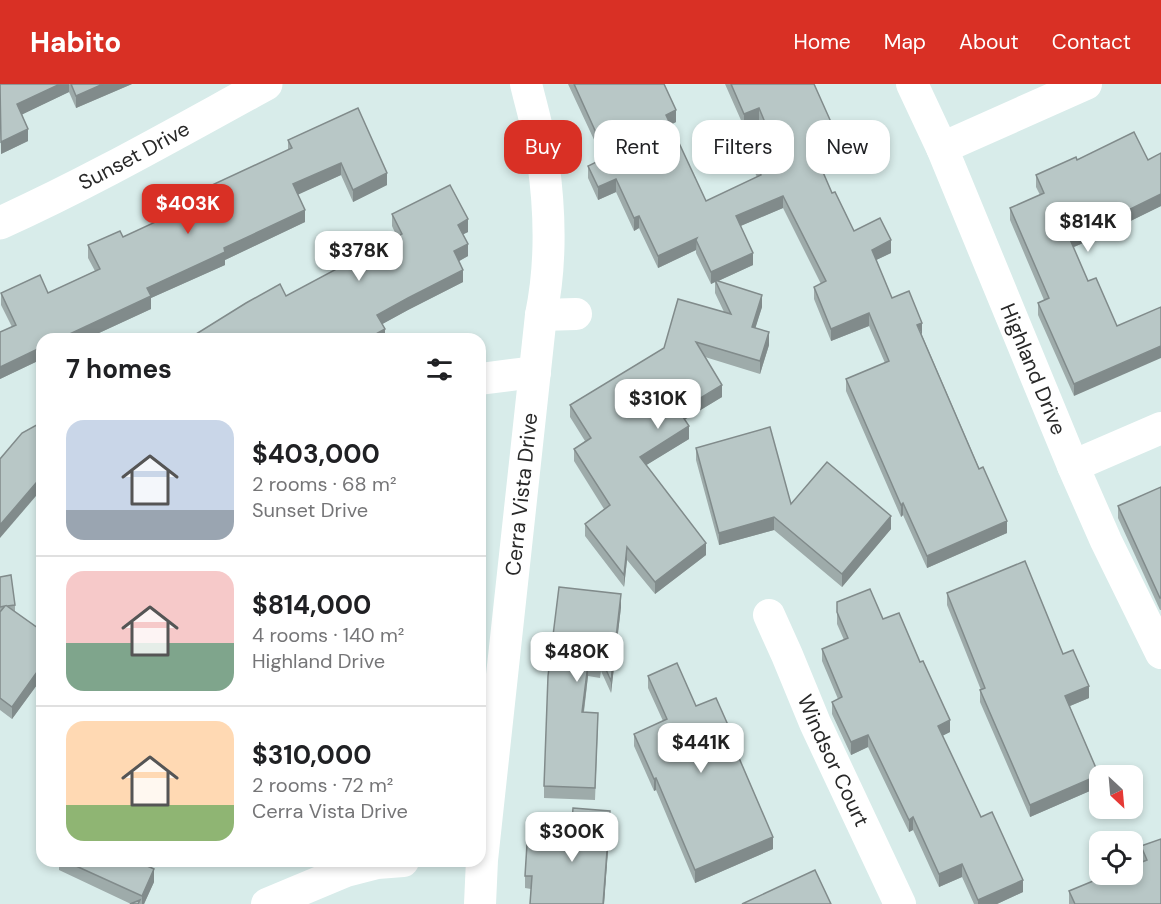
<!DOCTYPE html>
<html lang="en">
<head>
<meta charset="utf-8">
<style>
	body { margin:0; font-family:"DM Sans",sans-serif; background:#f2f2f2; color:#202124; height:100vh; display:flex; flex-direction:column; font-size:22px; white-space:nowrap }
	* { box-sizing:border-box; margin:0 }
	p { font-size:20px; color:#757577 }
	.icon { flex:none; width:33px; height:33px; fill:none; stroke:currentColor; stroke-width:2; stroke-linecap:round; stroke-linejoin:round }
	.map { position:relative; flex:1; overflow:hidden }
	.drawer { position:absolute; left:36px; top:249px; width:450px; height:534px; display:flex; flex-direction:column; background:#fff; border-radius:18px; box-shadow:0 3px 9px #0003 }
	.drawer>* { flex:none }
	.guide { position:absolute; left:504px; top:36px; width:567px; height:54px; display:flex; gap:12px }
	.needle { width:39px; rotate:154deg }
	.controls { position:absolute; left:1089px; top:681px; display:grid; gap:12px }
	.controls a { display:grid; place-items:center; width:54px; height:54px; border-radius:12px; background:#fff; box-shadow:0 3px 9px #0003; font-size:30px }
	.price { position:absolute; translate:-50% -51px; padding:0 14px; border-radius:12px; background:#fff; color:#222; font-size:20px; line-height:39px; filter:drop-shadow(0 2px 3px #0008) }
	.price::after { content:''; position:absolute; left:50%; top:36px; width:18px; height:14px; margin-left:-9px; background:inherit; clip-path:polygon(0 0,100% 0,50% 100%) }
	.price.selected { background:#d93025; color:#fff }
	ul { padding:0; list-style:none }
	li { display:flex; align-items:center; gap:18px; height:150px; padding:0 30px }
	li+li { border-top:2px solid #e0e0e0 }
	li span { display:grid; place-items:center; flex:none; width:168px; height:120px; border-radius:18px; color:#555 }
	li>.icon { margin-inline-start:auto }
	span .icon { width:72px; height:72px; fill:#fffc; stroke-width:1 }
	li b { font-size:26px }
	h2 { display:flex; justify-content:space-between; align-items:center; height:72px; padding:0 30px; font-size:26px }
	.tag { padding:0 21px; border-radius:18px; background:#fff; box-shadow:0 3px 9px #0003; font-size:21px; line-height:54px }
	.tag.selected { background:#d93025; color:#fff }
	header { display:flex; align-items:center; gap:36px; box-sizing:border-box; height:84px; padding:0 30px; background:#d93025; color:#fff }
	header strong { font-size:28px }
	nav { display:flex; gap:33px; margin-inline-start:auto; font-size:21px }
	.map>svg:first-child { display:block }
	.lines { fill:none; stroke-linecap:round; stroke-linejoin:round }
	.street { stroke:#fff; stroke-width:32 }
	.secondary { stroke:#fff; stroke-width:33 }
	.wall { fill:#9eabaa }
	.shaded-wall { fill:#818b8b }
	.building { fill:#b8c7c6; stroke:#818b8b; stroke-width:1.5 }
	.labels { text-anchor:middle; dominant-baseline:central; stroke-width:6; stroke-linejoin:round; paint-order:stroke }
	.street-label { font-size:21px; fill:#282828; stroke:#fff }
</style>
</head>
<body>
<header>
<strong>Habito</strong>
<nav><a>Home</a><a>Map</a><a>About</a><a>Contact</a></nav>
</header>
<div class="map">
<svg width="1161" height="820" viewBox="0 0 1161 820">
	<rect width="100%" height="100%" fill="#d8ecea"/>
	<g class="lines">
		<g class="street">
			<path id="s1" d="M912 0 942 64 1073 382 1106 457 1161 569"/>
			<path d="M942 64 1086 0"/>
			<path d="M541 231 576 230"/>
			<path d="M480 295 535 288"/>
			<path d="M1073 382 1161 344"/>
			<path id="s2" d="M769 531 787 571 815 639 900 820"/>
			<path d="M267 820 346 787 377 779 403 777"/>
			<path id="s3" d="M480 820 482 776 541 231C551 182 550 126 543 77 540 51 532 25 526 0"/>
		</g>
		<path class="secondary" id="s4" d="M0 139C91 98 178 48 266 0"/>
	</g>
	<g class="wall">
		<path d="M0 0H132L76 24 69 8 22 30 28 57 1 70Z"/>
		<path d="M568 0H664L676 38 670 41 706 117 757 93 755 89V77L772 69 759 36 744 43 725 0H814L835 60 814 68 832 109 854 147 891 169 876 176 892 214 922 251 1007 449 927 484 903 431 901 433 846 307V295L885 279 869 242 831 257 814 215V203L821 200 783 124 740 142 753 181 718 197 762 223 755 244 769 261 760 290 705 273 722 313 684 336 689 355 646 381 706 471 655 510 627 476 624 503 585 452V440L604 425 574 377V365L585 357 570 333V321L724 228 715 209V198L711 200 696 169V166L658 184 639 144 634 147 616 108 598 116 588 94V82L603 75Z"/>
		<path d="M358 24 387 101 353 118 341 91 298 110 305 138 225 176V181L151 214V225L86 255H42V275L0 295V248L12 243 1 221V209H48L95 187 88 174V161L123 153 171 131V120L288 66V56Z"/>
		<path d="M1161 69V122L1104 150 1074 163V312L1038 231V219L1044 216 1010 136V124L1040 111 1036 103V91L1077 76H1148Z"/>
		<path d="M392 130 468 148 463 150 468 172 459 177 463 198 408 226 382 240 385 255 286 212 397 153 392 142Z"/>
		<path d="M696 364 791 420 891 445 842 503 774 446 719 461 696 376Z"/>
		<path d="M1161 403V526H1160L1118 434V422Z"/>
		<path d="M0 493 15 521V528L42 547V594L12 635 0 626Z"/>
		<path d="M559 503 621 523 611 609 601 587 600 594 588 592 584 628 598 641 595 716 544 714V702Z"/>
		<path d="M947 509 1063 570 1089 614 1070 622 1099 703 1030 733 980 618V606H981L947 521Z"/>
		<path d="M837 518 883 535 920 578 950 648 942 652 981 733 1023 808 997 820H974L962 793 939 803 913 746 909 748 868 663 851 671 832 630V618L838 615 822 577V565L844 556 837 540Z"/>
		<path d="M648 592 696 622 736 667 773 765 695 799 656 706 654 707 634 662V650L663 637 648 604Z"/>
		<path d="M610 739 604 820H530L531 805 525 804V792L570 763Z"/>
		<path d="M1161 755V820H1069V807L1141 778V762Z"/>
		<path d="M59 777H136L154 798 144 820H130H131L59 786Z"/>
	</g>
	<g class="shaded-wall">
		<path d="M60 0H69V8L17 33V20Z"/>
		<path d="M103 0H132L76 24V12Z"/>
		<path d="M759 24V36L744 43V30Z"/>
		<path d="M676 26V38L666 43V31Z"/>
		<path d="M28 45V57L1 70V58Z"/>
		<path d="M835 47V60L810 70V58Z"/>
		<path d="M341 79V91L293 113V100Z"/>
		<path d="M387 89V101L353 118V106Z"/>
		<path d="M616 95V108L598 116V103Z"/>
		<path d="M1161 110V122L1104 150 1069 165V153Z"/>
		<path d="M783 112V124L736 144V132Z"/>
		<path d="M305 126V138L225 176V181L151 214V225L86 255H59L147 204 224 164Z"/>
		<path d="M639 132V144L634 147V134Z"/>
		<path d="M468 135V148L458 153V141Z"/>
		<path d="M697 154 696 166 658 184V172Z"/>
		<path d="M891 156V169L872 178V166Z"/>
		<path d="M468 160V172L454 180V167Z"/>
		<path d="M753 169V181L716 198 715 196V198L711 200V188Z"/>
		<path d="M463 186V198L408 226 377 243V231L408 214Z"/>
		<path d="M762 211V223L752 255V243Z"/>
		<path d="M869 229V242L831 257V245Z"/>
		<path d="M922 239V251L917 241Z"/>
		<path d="M385 245V255H367Z"/>
		<path d="M769 248V261L760 290V277Z"/>
		<path d="M1161 262V274L1074 312V300Z"/>
		<path d="M42 263V275L0 295V283Z"/>
		<path d="M722 301V313L679 339V327Z"/>
		<path d="M689 342V355L640 385V373Z"/>
		<path d="M42 392V405L0 454V441Z"/>
		<path d="M903 419V431L901 433V421Z"/>
		<path d="M891 432V445L842 503V490Z"/>
		<path d="M774 433V446L719 461V449Z"/>
		<path d="M1007 437V449L927 484V472Z"/>
		<path d="M706 459V471L655 510V498Z"/>
		<path d="M627 463V476L624 503V491Z"/>
		<path d="M621 510V523L611 609V597Z"/>
		<path d="M588 580V592L582 641V628Z"/>
		<path d="M42 581V594L12 635V623Z"/>
		<path d="M1089 602V614L1065 624V612Z"/>
		<path d="M950 636V648L938 654V642Z"/>
		<path d="M868 651V663L851 671V658Z"/>
		<path d="M1099 691V703L1030 733V721Z"/>
		<path d="M656 694V706L654 707V695Z"/>
		<path d="M610 727V739L604 820H603Z"/>
		<path d="M913 733V746L909 748V736Z"/>
		<path d="M773 753V765L695 799V786Z"/>
		<path d="M962 780V793L939 803V790Z"/>
		<path d="M154 785V798L144 820H142V812Z"/>
		<path d="M1023 796V808L997 820H978V816Z"/>
	</g>
	<g class="building">
		<path d="M0 0H60L17 20 28 45 1 58Z"/>
		<path d="M71 0H103L76 12Z"/>
		<path d="M574 0H664L676 26 666 31 706 117 761 91 755 77 777 67 759 24 744 30 731 0H814L835 47 810 58 832 109 835 108 854 147 880 134 891 156 872 166 892 214 909 207 922 239 917 241 979 385 983 383 1007 437 927 472 903 419 901 421 846 295 889 277 869 229 831 245 814 203 826 197 783 112 736 132 753 169 711 188 696 156 697 154 658 172 639 132 634 134 616 95 598 103 588 82 607 73Z"/>
		<path d="M358 24 387 89 353 106 341 79 293 100 305 126 224 164 225 168 147 204 151 212 59 255H42V263L0 283V248L16 241 1 209 40 191 48 209 100 185 88 161 120 147 123 153 175 129 171 120 292 64 288 56Z"/>
		<path d="M1134 48 1148 76 1161 69V110L1104 138 1069 153 1088 197 1096 194 1117 242 1161 223V262L1074 300 1038 219 1049 214 1010 124 1044 109 1036 91 1076 73 1077 76Z"/>
		<path d="M450 101 468 135 458 141 468 160 454 167 463 186 408 214 377 231 385 245 367 255H188L246 219 280 200 286 212 402 150 392 130Z"/>
		<path d="M715 196 762 211 752 243 769 248 760 277 696 258 722 301 679 327 689 342 640 373 706 459 655 498 627 463 624 491 585 440 610 421 574 365 591 354 570 321 664 264 678 215 731 230Z"/>
		<path d="M42 338V392L0 441V375L22 349Z"/>
		<path d="M770 343 791 420 827 378 891 432 842 490 774 433 719 449 696 364Z"/>
		<path d="M1161 403V514H1160L1118 422Z"/>
		<path d="M1025 477 1063 570 1073 566 1089 602 1065 612 1099 691 1030 721 980 606 985 604 947 509Z"/>
		<path d="M11 491 15 521 7 522 42 547V581L12 623 0 614V528L5 522 0 523V493Z"/>
		<path d="M559 503 621 510 611 597 601 574 600 582 588 580 582 628 598 629 595 704 544 702 548 592Z"/>
		<path d="M870 505 883 535 899 529 920 578 923 577 950 636 938 642 981 733 992 728 1023 796 978 816 962 780 939 790 913 733 909 736 868 651 851 658 832 618 842 613 822 565 848 554 837 528V518Z"/>
		<path d="M677 579 696 622 716 614 736 659 733 660 773 753 695 786 656 694 654 695 634 650 667 635 648 592Z"/>
		<path d="M573 724 610 727 603 820H530L532 792H525L527 760 570 763Z"/>
		<path d="M1161 755V820H1075L1069 807 1110 790H1132V782L1147 776 1141 762Z"/>
		<path d="M65 777H136L154 785 142 812Z"/>
		<path d="M815 786 831 820H742Z"/>
		<path d="M140 816 138 820H130Z"/>
	</g>
	<g class="labels">
		<g class="street-label">
			<text stroke="none"><textPath href="#s4" startOffset="150">Sunset Drive</textPath></text>
			<text stroke="none"><textPath href="#s1" startOffset="310">Highland Drive</textPath></text>
			<text stroke="none"><textPath href="#s3" startOffset="412">Cerra Vista Drive</textPath></text>
			<text stroke="none"><textPath href="#s2" startOffset="159">Windsor Court</textPath></text>
		</g>
	</g>
</svg>
<div class="controls">
<a><svg class="needle" viewBox="-14 -14 28 28"><path d="M0-13l5 13h-10z" fill="#e53935"/><path d="M0 13l5-13h-10z" fill="#757577"/></svg></a>
<a><svg class="icon" aria-label="locate" viewBox="0 0 24 24"><circle cx="12" cy="12" r="6"/><path d="M12 2v4M12 18v4M2 12h4M18 12h4"/></svg></a>
</div>
<b class="price selected" style="left:188px;top:151px">$403K</b>
<b class="price" style="left:1088px;top:169px">$814K</b>
<b class="price" style="left:359px;top:198px">$378K</b>
<b class="price" style="left:658px;top:346px">$310K</b>
<b class="price" style="left:577px;top:599px">$480K</b>
<b class="price" style="left:701px;top:690px">$441K</b>
<b class="price" style="left:572px;top:779px">$300K</b>
<div class="guide">
<a class="tag selected">Buy</a>
<a class="tag">Rent</a>
<a class="tag">Filters</a>
<a class="tag">New</a>
</div>
<section class="drawer">
<h2>7 homes<svg class="icon" aria-label="filters" viewBox="0 0 24 24"><path d="M4 7h16M4 17h16"/><circle cx="9" cy="7" r="2"/><circle cx="15" cy="17" r="2"/></svg></h2>
<ul>
<li><span style="background:linear-gradient(#c9d6e8 75%,#9aa5b1 0)"><svg class="icon" aria-label="home" viewBox="0 0 24 24"><path d="M3 11l9-7 9 7M6 9v11h12V9"/></svg></span><div><b>$403,000</b><p>2 rooms · 68 m²</p><p>Sunset Drive</p></div></li>
<li><span style="background:linear-gradient(#f6c9c9 60%,#7fa58c 0)"><svg class="icon" aria-label="home" viewBox="0 0 24 24"><path d="M3 11l9-7 9 7M6 9v11h12V9"/></svg></span><div><b>$814,000</b><p>4 rooms · 140 m²</p><p>Highland Drive</p></div></li>
<li><span style="background:linear-gradient(#ffd9b3 70%,#8fb573 0)"><svg class="icon" aria-label="home" viewBox="0 0 24 24"><path d="M3 11l9-7 9 7M6 9v11h12V9"/></svg></span><div><b>$310,000</b><p>2 rooms · 72 m²</p><p>Cerra Vista Drive</p></div></li>
</ul>
</section>
</div>
</body>
</html>
